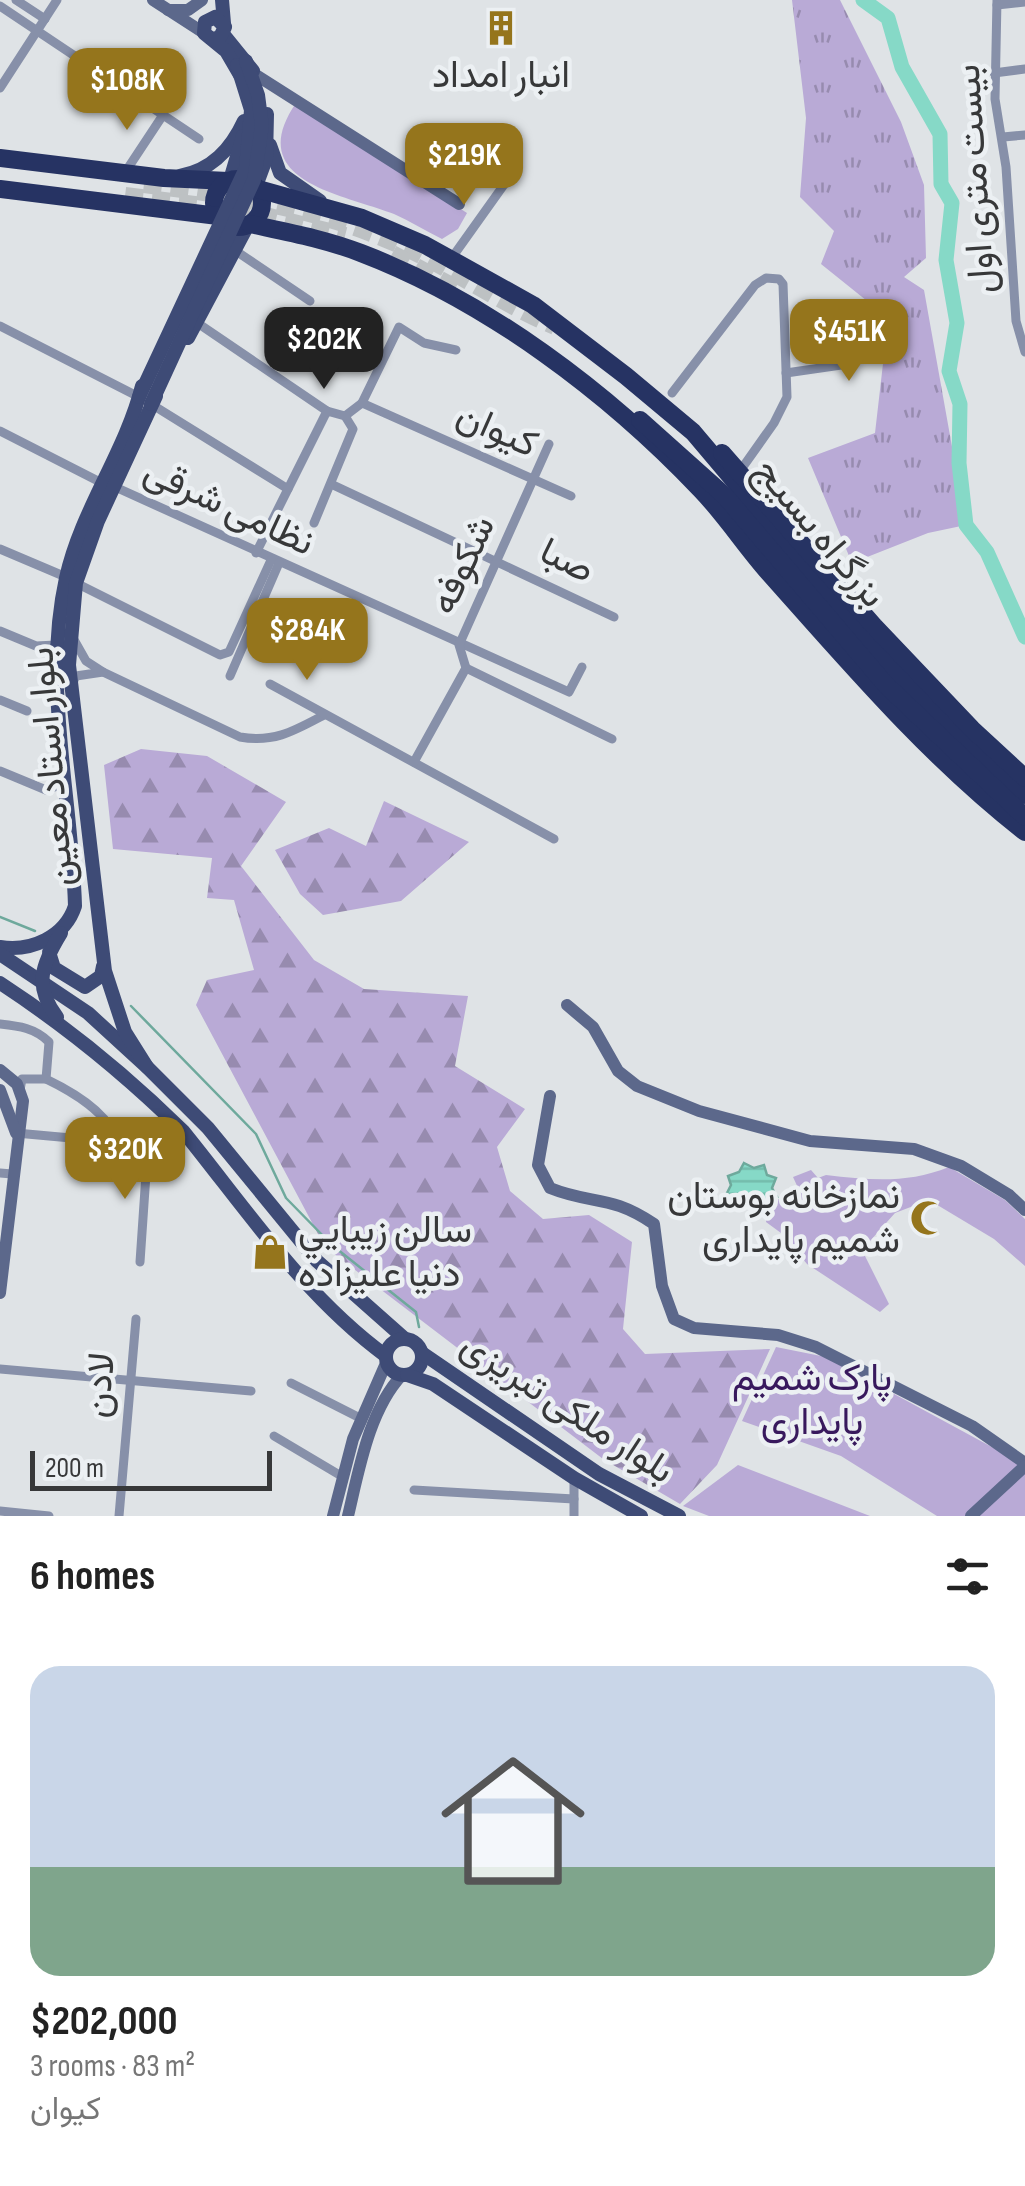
<!DOCTYPE html>
<html lang="en">
<head>
<meta charset="utf-8">
<style>
	body { margin:0; font-family:"Sofia Sans Condensed",Vazirmatn,sans-serif; background:#f2f2f2; color:#222; height:100vh; display:flex; flex-direction:column; font-size:38px; white-space:nowrap }
	* { box-sizing:border-box; margin:0 }
	p { font-size:32px; color:#767676 }
	.icon { flex:none; width:55px; height:55px; fill:none; stroke:currentColor; stroke-width:2; stroke-linecap:round; stroke-linejoin:round }
	.map { position:relative; height:1516px; overflow:hidden }
	.sheet { display:flex; flex-direction:column; background:#fff; flex:1 }
	.sheet>* { flex:none }
	.scale { position:absolute; left:30px; bottom:25px; width:242px; box-sizing:border-box; padding-left:10px; border:5px solid #373839; border-top:0; font-size:28px; line-height:35px; white-space:nowrap; color:#373839; -webkit-text-stroke:8px #ecf0f3; paint-order:stroke }
	.price { position:absolute; translate:-50% -85px; padding:0 22px; border-radius:20px; background:#95751c; color:#fff; font-size:32px; line-height:65px; filter:drop-shadow(0 2px 5px #0008) }
	.price::after { content:''; position:absolute; left:50%; top:60px; width:30px; height:22px; margin-left:-15px; background:inherit; clip-path:polygon(0 0,100% 0,50% 100%) }
	.price.active { background:#222; color:#fff }
	ul { padding:0; list-style:none }
	li { display:grid; align-content:center; gap:20px; height:530px; padding:0 30px }
	li+li { border-top:2px solid #e0e0e0 }
	li span { display:grid; place-items:center; height:310px; border-radius:30px; color:#555 }
	li>.icon { margin-inline-start:auto }
	span .icon { width:180px; height:180px; fill:#fffc; stroke-width:1 }
	li b { font-size:42px }
	h2 { display:flex; justify-content:space-between; align-items:center; height:120px; padding:0 30px; font-size:42px }
	.map>svg:first-child { display:block }
	.grass { fill:url(#grass-tufts) }
	.forest { fill:url(#forest-firs) }
	.park { fill:#b9aad6 }
	.water { fill:url(#water-rules); stroke:#6ea99c; stroke-width:2.5 }
	.lines { fill:none; stroke-linecap:round; stroke-linejoin:round }
	.stream { stroke:#6ea99c; stroke-width:2.5 }
	.river { stroke:#86d9c7; stroke-width:15 }
	.highway-tunnel { stroke:#bdc1c3; stroke-width:18; stroke-dasharray:18 9; stroke-linecap:butt }
	.street { stroke:#8790a9; stroke-width:9 }
	.secondary { stroke:#5c688b; stroke-width:12 }
	.primary { stroke:#3e4b76; stroke-width:14 }
	.highway { stroke:#263363; stroke-width:18 }
	.primary-bridge { stroke:#3e4b76; stroke-width:14 }
	.labels { text-anchor:middle; dominant-baseline:central; stroke-width:9; stroke-linejoin:round; paint-order:stroke }
	.poi-label { font-size:38px; fill:#373839; stroke:#ecf0f3 }
	.street-label { font-size:38px; fill:#373839; stroke:#ecf0f3 }
	.park-label { font-size:38px; fill:#38195d; stroke:#ecf0f3 }
</style>
</head>
<body>
<div class="map">
<svg width="1025" height="1516" viewBox="0 0 1025 1516">
	<defs>
		<pattern id="grass-tufts" width="24" height="20" patternUnits="userSpaceOnUse" patternTransform="scale(2.5)"><rect width="24" height="20" fill="#b9aad6"/><path d="M3 7l-1-3M5 7V3M7 7l1-3M15 17l-1-3M17 17v-4M19 17l1-3" fill="none" stroke="#978baf"/></pattern>
		<pattern id="forest-firs" width="22" height="20" patternUnits="userSpaceOnUse" patternTransform="scale(2.5)"><rect width="22" height="20" fill="#b9aad6"/><path d="M5 1l3.5 6h-7zM16 11l3.5 6h-7z" fill="#978baf"/></pattern>
		<pattern id="water-rules" width="6" height="5" patternUnits="userSpaceOnUse" patternTransform="scale(2.5)"><rect width="6" height="5" fill="#86d9c7"/><path d="M0 2.5h6" fill="none" stroke="#74bbac"/></pattern>
	</defs>
	<rect width="100%" height="100%" fill="#dfe3e6"/>
	<path class="grass" d="M792 0H840L901 122 924 185 926 258 904 277 924 290 966 525 928 533 852 563 808 458 875 433 884 355 882 313 821 264 834 231 800 197 806 118Z"/>
	<g class="forest">
		<path d="M141 749 207 756 286 802 241 866 314 960 364 989 468 996 455 1066 525 1109 497 1147 510 1191 543 1219 589 1215 632 1242 623 1329 645 1354 770 1349 717 1465 680 1504 603 1459 325 1247 196 1005 207 980 254 970 234 900 207 898 212 858 113 849 104 765Z"/>
		<path d="M384 801 469 842 401 901 323 915 300 894 275 850 329 828 366 846Z"/>
	</g>
	<g class="park">
		<path d="M296 103 467 213 458 229 442 239C426 231 410 221 394 214 344 194 242 182 296 103Z"/>
		<path d="M949 1167 1005 1200 1025 1219V1266L994 1239 929 1200 895 1213 862 1250 889 1304 880 1312 807 1264 781 1233 766 1222 768 1204 799 1190 793 1177 811 1170 818 1178 826 1175C870 1180 907 1184 949 1167Z"/>
		<path d="M776 1347 826 1357 1025 1465V1516H937L841 1456 742 1421Z"/>
		<path d="M738 1465 870 1516H709L683 1506Z"/>
	</g>
	<path class="water" d="M744 1163 754 1168 764 1165 767 1175 776 1178 772 1188 777 1197 765 1202 760 1211 751 1206 741 1209 737 1199 726 1195 731 1185 728 1176 739 1172Z"/>
	<g class="lines">
		<g class="stream">
			<path d="M0 917 35 931"/>
			<path d="M131 1006 256 1134 286 1198 332 1245 416 1312 419 1327"/>
		</g>
		<path class="river" d="M863 0 888 18 902 67 940 134 941 184 952 203 946 260 957 323 949 371 960 404 959 463 966 525 987 552 1025 637"/>
		<g class="highway-tunnel">
			<path d="M144 184C231 195 318 208 398 244 452 268 501 303 555 326"/>
			<path d="M125 196 250 212 345 236"/>
			<path d="M392 254 457 289"/>
		</g>
		<g class="street">
			<path d="M16 0 45 19"/>
			<path d="M997 0 995 99 1006 167 1016 321 1025 352"/>
			<path d="M997 5 1025 2"/>
			<path d="M0 6 199 139"/>
			<path d="M994 73 1025 69"/>
			<path d="M0 88 57 0"/>
			<path d="M1003 137 1025 135"/>
			<path d="M124 174 163 115"/>
			<path d="M233 249 310 301"/>
			<path d="M451 259 508 179"/>
			<path d="M196 322 327 411"/>
			<path d="M0 326 139 397"/>
			<path d="M786 373 848 364 891 340"/>
			<path d="M672 393 755 285 766 278 779 279 783 284 787 397 774 423 740 471"/>
			<path d="M362 403 399 327 424 343 456 350"/>
			<path d="M151 404 288 489"/>
			<path d="M345 416 362 403 571 496"/>
			<path d="M0 431 100 482"/>
			<path d="M331 484 614 617"/>
			<path d="M113 486 569 692 582 667"/>
			<path d="M0 549 66 577"/>
			<path d="M256 553 327 411 345 416 353 429 314 523"/>
			<path d="M76 583 220 655 229 652 271 560"/>
			<path d="M0 631 36 646 56 645"/>
			<path d="M466 668 612 739"/>
			<path d="M103 672 240 737C274 743 294 731 324 715"/>
			<path d="M230 676 279 563"/>
			<path d="M270 684 554 839"/>
			<path d="M71 686 76 676 103 672 86 661 73 638"/>
			<path d="M0 700 27 711"/>
			<path d="M414 762 466 668 459 645 549 444"/>
			<path d="M0 771 46 790 65 783"/>
			<path d="M0 1024C19 1026 35 1028 49 1042L46 1079C71 1091 111 1114 116 1142"/>
			<path d="M20 1090 22 1079H46"/>
			<path d="M16 1133 148 1145 140 1262"/>
			<path d="M0 1173 12 1174"/>
			<path d="M0 1369 251 1391"/>
			<path d="M291 1383 360 1418"/>
			<path d="M274 1436 343 1477"/>
			<path d="M574 1478V1516"/>
			<path d="M414 1490 574 1499"/>
			<path d="M0 1511 49 1516"/>
			<path d="M119 1516 136 1319"/>
		</g>
		<g class="secondary">
			<path d="M153 0 204 33"/>
			<path d="M168 10H188L202 0"/>
			<path d="M256 75 459 204"/>
			<path d="M567 1005 593 1027 618 1071 637 1086 699 1111 810 1141 914 1149 961 1166 1009 1195 1025 1210"/>
			<path d="M0 1070 17 1084 23 1101 0 1293"/>
			<path d="M0 1090 16 1133"/>
			<path d="M550 1096 538 1165 550 1188C592 1205 610 1194 654 1224L662 1286 674 1319 694 1328 778 1335 816 1347 972 1426 1025 1463"/>
			<path d="M333 1516 353 1439 387 1361"/>
			<path d="M348 1516C359 1470 369 1410 402 1375"/>
			<path d="M971 1516 1025 1466"/>
		</g>
		<g class="primary">
			<path d="M222 0 224 23"/>
			<path d="M223 34 253 71"/>
			<path d="M213 39 220 37 225 27 215 17 205 22 204 33 226 51 240 75"/>
			<path d="M270 145 280 173 320 201"/>
			<path d="M180 176C212 170 231 149 244 121"/>
			<path d="M230 180 243 136"/>
			<path d="M256 186 266 159 267 114"/>
			<path d="M188 338 248 225"/>
			<path d="M0 947C31 952 65 937 75 906 72 796 42 686 66 578 81 510 125 453 142 386"/>
			<path d="M49 952 54 968 85 987 101 976 103 966"/>
			<path d="M0 954 88 1013 147 1067 208 1128 317 1261 405 1339"/>
			<path d="M0 983C66 1026 127 1076 183 1131 247 1210 304 1296 386 1356"/>
			<path d="M57 1017C33 986 42 964 61 933"/>
			<path d="M147 1067 125 1032 105 971 69 665 76 583 98 521 156 396"/>
			<circle cx="404" cy="1357" r="18"/>
			<path d="M422 1353 599 1474 679 1516"/>
			<path d="M407 1375 433 1384 574 1478 641 1516"/>
		</g>
		<g class="highway">
			<path d="M0 158 164 178 228 181"/>
			<circle cx="238" cy="203" r="24"/>
			<path d="M0 189 218 216"/>
			<path d="M258 189 362 218 425 245 533 305 626 376 693 432 891 666 1025 795"/>
			<path d="M250 224C287 232 325 239 361 253 487 301 609 393 701 490 726 516 745 546 769 573 850 664 929 757 1025 832"/>
			<path d="M640 420 725 496 886 685 1025 817"/>
			<path d="M722 453 874 626 972 729 1025 778"/>
		</g>
		<g class="primary-bridge">
			<path d="M139 397 246 168 251 110 237 65"/>
			<path d="M151 404 254 180 262 126 258 95 246 61"/>
		</g>
	</g>
	<defs>
		<symbol id="building-bare" viewBox="-9 -9 18 18"><path d="M-4-6H4V6H1V3H-1V6H-4ZM-2.5-4.3h1.7v1.8h-1.7ZM.8-4.3h1.7v1.8H.8ZM-2.5-1h1.7V.8h-1.7ZM.8-1h1.7V.8H.8Z" fill="#95751c" stroke="#ecf0f3" stroke-width="2.5" paint-order="stroke"/></symbol>
		<symbol id="mosque-bare" viewBox="-9 -9 18 18"><path d="M3.5-4.9A6 6 0 1 0 3.5 4.9A5 5 0 1 1 3.5-4.9Z" fill="#95751c" stroke="#ecf0f3" stroke-width="2.5" paint-order="stroke"/></symbol>
		<symbol id="shop-bare" viewBox="-9 -9 18 18"><path d="M-5-2.5h2.3a2.7 3.5 0 0 1 5.4 0H5L5.5 6h-11ZM-1.5-2.5h3a1.5 2.3 0 0 0-3 0Z" fill="#95751c" stroke="#ecf0f3" stroke-width="2.5" paint-order="stroke"/></symbol>
	</defs>
	<g fill-rule="evenodd">
		<use href="#building-bare" x="476" y="3" width="50" height="50"/>
		<use href="#mosque-bare" x="903" y="1193" width="50" height="50"/>
		<use href="#shop-bare" x="245" y="1227" width="50" height="50"/>
	</g>
	<g class="labels">
		<g class="poi-label">
			<text x="501" y="75">انبار امداد</text>
			<text x="900" y="1196" text-anchor="end">نمازخانه بوستان<tspan x="900" dy="44">شمیم پایداری</tspan></text>
			<text x="298" y="1230" text-anchor="start">سالن زيبايي<tspan x="298" dy="44">دنيا عليزاده</tspan></text>
		</g>
		<g class="street-label">
			<text transform="translate(975 179) rotate(-94)">بیست متری اول</text>
			<text transform="translate(497 430) rotate(24)">کیوان</text>
			<text transform="translate(229 507) rotate(25)">نظامی شرقی</text>
			<text transform="translate(820 533) rotate(50)">بزرگراه بسیج</text>
			<text transform="translate(567 561) rotate(26)">صبا</text>
			<text transform="translate(463 565) rotate(-65)">شکوفه</text>
			<text transform="translate(51 767) rotate(-95)">بلوار استاد معین</text>
			<text transform="translate(100 1385) rotate(-85)">لادن</text>
			<text transform="translate(567 1408) rotate(33)">بلوار ملکى تبریزى</text>
		</g>
		<g class="park-label">
			<text x="812" y="1378">پارک شمیم<tspan x="812" dy="44">پایداری</tspan></text>
		</g>
	</g>
</svg>
<div class="scale">200 m</div>
<b class="price" style="left:127px;top:133px">$108K</b>
<b class="price" style="left:464px;top:208px">$219K</b>
<b class="price" style="left:849px;top:384px">$451K</b>
<b class="price active" style="left:324px;top:392px">$202K</b>
<b class="price" style="left:307px;top:683px">$284K</b>
<b class="price" style="left:125px;top:1202px">$320K</b>
</div>
<section class="sheet">
<h2>6 homes<svg class="icon" aria-label="filters" viewBox="0 0 24 24"><path d="M4 7h16M4 17h16"/><circle cx="9" cy="7" r="2"/><circle cx="15" cy="17" r="2"/></svg></h2>
<ul>
<li><span style="background:linear-gradient(#c9d6e8 65%,#7fa58c 0)"><svg class="icon" aria-label="home" viewBox="0 0 24 24"><path d="M3 11l9-7 9 7M6 9v11h12V9"/></svg></span><div><b>$202,000</b><p>3 rooms · 83 m²</p><p>کیوان</p></div></li>
</ul>
</section>
</body>
</html>
